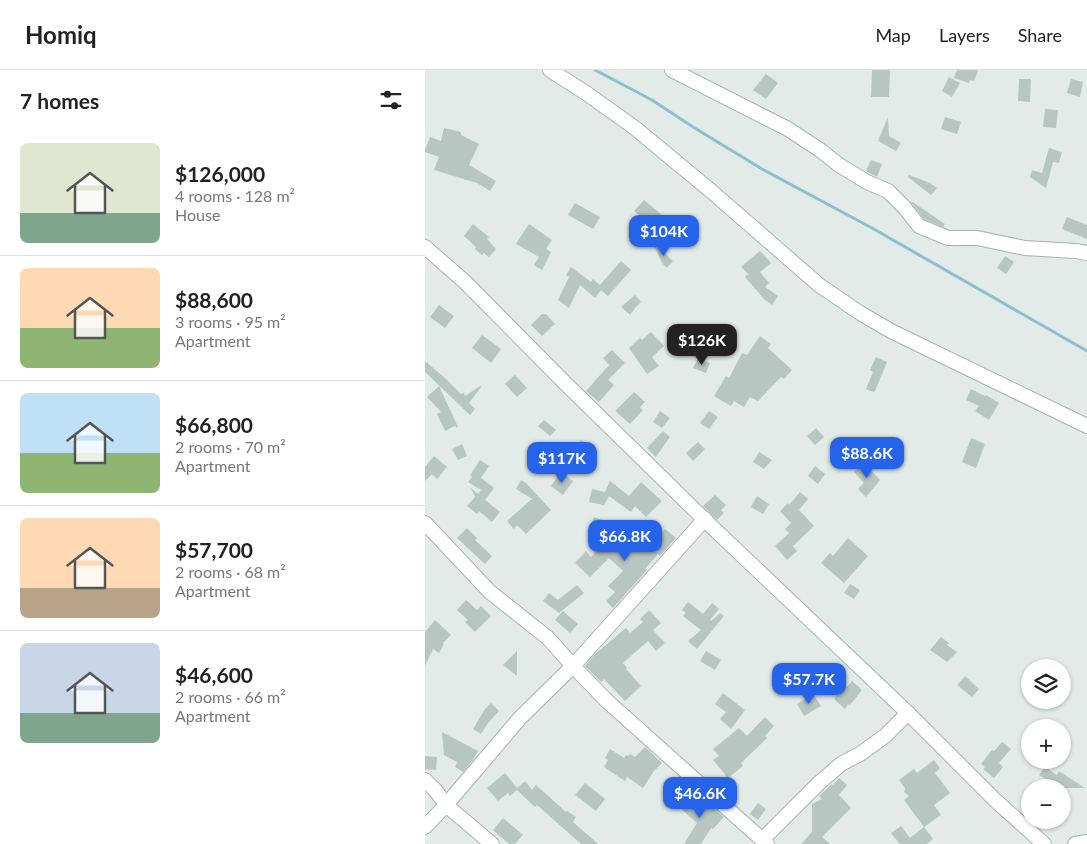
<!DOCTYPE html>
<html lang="en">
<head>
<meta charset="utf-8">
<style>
	body { margin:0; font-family:Lato,sans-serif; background:#f6f6f6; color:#222; height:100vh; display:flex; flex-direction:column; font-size:19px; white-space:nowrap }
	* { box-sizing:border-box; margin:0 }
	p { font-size:16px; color:#767676 }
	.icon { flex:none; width:28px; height:28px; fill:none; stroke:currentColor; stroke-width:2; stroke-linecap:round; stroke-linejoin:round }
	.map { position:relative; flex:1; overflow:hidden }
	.side { display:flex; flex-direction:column; background:#fff; width:425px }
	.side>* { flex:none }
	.buttons { position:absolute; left:596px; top:589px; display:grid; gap:10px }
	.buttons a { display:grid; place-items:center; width:50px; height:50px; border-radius:50%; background:#fff; box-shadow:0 1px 4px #0004; font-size:25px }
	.price { position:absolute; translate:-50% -42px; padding:0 11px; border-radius:10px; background:#2563eb; color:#fff; font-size:16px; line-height:32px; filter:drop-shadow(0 1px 2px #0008) }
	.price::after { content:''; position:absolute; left:50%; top:30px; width:15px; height:11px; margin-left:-8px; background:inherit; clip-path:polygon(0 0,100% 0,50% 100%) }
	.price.on { background:#222; color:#fff }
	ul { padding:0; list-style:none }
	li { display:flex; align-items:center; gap:15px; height:125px; padding:0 20px }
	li+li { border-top:1px solid #e0e0e0 }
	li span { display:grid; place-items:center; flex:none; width:140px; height:100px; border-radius:8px; color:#555 }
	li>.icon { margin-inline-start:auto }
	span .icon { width:60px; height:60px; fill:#fffc; stroke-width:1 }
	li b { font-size:21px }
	h2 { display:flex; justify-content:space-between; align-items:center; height:60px; padding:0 20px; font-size:21px }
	header { display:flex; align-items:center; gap:30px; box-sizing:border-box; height:70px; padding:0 25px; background:#fff; border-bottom:1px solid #e0e0e0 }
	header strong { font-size:24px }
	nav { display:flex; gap:28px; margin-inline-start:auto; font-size:18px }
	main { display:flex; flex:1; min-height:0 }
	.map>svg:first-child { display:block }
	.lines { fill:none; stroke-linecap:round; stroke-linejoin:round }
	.stream { stroke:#8bc1cf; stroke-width:3 }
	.building { fill:#b7c6c1 }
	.minor-casing { stroke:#a5b3ae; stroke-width:16 }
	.minor { stroke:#fff; stroke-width:14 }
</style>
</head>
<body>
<header>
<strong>Homiq</strong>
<nav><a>Map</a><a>Layers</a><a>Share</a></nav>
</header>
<main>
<section class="side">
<h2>7 homes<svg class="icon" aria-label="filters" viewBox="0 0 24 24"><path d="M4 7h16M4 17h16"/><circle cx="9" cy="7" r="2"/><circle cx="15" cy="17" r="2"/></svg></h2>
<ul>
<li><span style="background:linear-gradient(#dfe7d0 70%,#7fa58c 0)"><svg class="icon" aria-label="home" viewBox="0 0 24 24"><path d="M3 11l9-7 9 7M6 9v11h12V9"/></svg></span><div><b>$126,000</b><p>4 rooms · 128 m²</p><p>House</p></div></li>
<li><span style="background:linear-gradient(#ffd9b3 60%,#8fb573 0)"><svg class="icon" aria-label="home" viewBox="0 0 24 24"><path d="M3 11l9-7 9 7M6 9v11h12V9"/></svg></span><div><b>$88,600</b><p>3 rooms · 95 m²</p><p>Apartment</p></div></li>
<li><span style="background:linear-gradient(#bfe0f5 60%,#8fb573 0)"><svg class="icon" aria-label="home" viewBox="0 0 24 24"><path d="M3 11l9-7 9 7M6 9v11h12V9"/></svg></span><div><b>$66,800</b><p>2 rooms · 70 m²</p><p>Apartment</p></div></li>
<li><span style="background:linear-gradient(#ffd9b3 70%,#b9a48a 0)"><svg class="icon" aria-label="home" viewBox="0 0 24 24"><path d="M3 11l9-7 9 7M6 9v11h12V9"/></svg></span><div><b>$57,700</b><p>2 rooms · 68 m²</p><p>Apartment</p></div></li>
<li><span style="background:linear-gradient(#c9d6e8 70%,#7fa58c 0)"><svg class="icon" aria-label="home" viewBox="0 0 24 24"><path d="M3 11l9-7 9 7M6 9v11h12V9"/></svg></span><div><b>$46,600</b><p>2 rooms · 66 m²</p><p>Apartment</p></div></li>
</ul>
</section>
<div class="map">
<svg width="662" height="774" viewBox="0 0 662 774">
	<rect width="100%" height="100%" fill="#e2ebe7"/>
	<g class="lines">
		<path class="stream" d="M170 0 227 30 268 57 337 99 447 158 662 281"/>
	</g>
	<g class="building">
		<path d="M447 0H465L464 27H446Z"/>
		<path d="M532 0H553L549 11 545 10 544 13 529 8Z"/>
		<path d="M341 4 353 13 341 29 328 20Z"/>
		<path d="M524 7 535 13 527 27 517 21Z"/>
		<path d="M594 9H606L605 32 593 31Z"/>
		<path d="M646 9 658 12 655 27 642 23Z"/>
		<path d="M620 39 633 40 631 58 618 57Z"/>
		<path d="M463 47 464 66 476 73 471 81 453 71Z"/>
		<path d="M520 47 536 52 532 64 516 59Z"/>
		<path d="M19 58 36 62V65L54 74 44 95 71 111 65 121 52 113 9 100 14 87 0 82V80L5 67 16 71Z"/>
		<path d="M624 78 637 82 634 93 628 92 621 118 605 107 607 100 617 103Z"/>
		<path d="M446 90 457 94 452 107 441 101Z"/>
		<path d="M484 105 505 113 512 118 506 125 483 107Z"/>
		<path d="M219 130 238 146 226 160 218 153 221 151 209 141Z"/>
		<path d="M486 131 520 154 518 157 499 149 486 132Z"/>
		<path d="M150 133 175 147 168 159 143 145Z"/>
		<path d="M642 147 662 155V169L637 159Z"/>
		<path d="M48 154 64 167 62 169 71 179 64 187 59 183 57 185 50 179 51 177 39 166Z"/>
		<path d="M104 154 127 170 121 179 126 182 117 200 109 195 114 187 91 174Z"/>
		<path d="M228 173 248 191 242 198 237 193Z"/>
		<path d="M335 181 346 193 335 202 344 213 340 217 353 226 347 235 339 229 320 207 322 205H324L316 197Z"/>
		<path d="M580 186 589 192 581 204 572 198Z"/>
		<path d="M196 191 206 200 183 226 176 220 170 228 155 215 144 238 133 230 144 207 141 205 146 197 166 212 168 209 175 215Z"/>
		<path d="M210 225 216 232 211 237 205 245 196 237Z"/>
		<path d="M14 235 29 246 20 258 5 247Z"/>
		<path d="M117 244H121L130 254 117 266 106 255Z"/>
		<path d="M226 262 239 276 227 287 234 296 222 304 204 278 215 268 217 270Z"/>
		<path d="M57 265 76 279 66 293 47 278Z"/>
		<path d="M335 266 346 274 343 278 367 300 359 309 356 307 333 331 325 327 319 337 309 331 306 336 289 326 301 306 304 308 317 283 322 285Z"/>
		<path d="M187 280 200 293 183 310 189 315 174 332 161 321 184 295 178 288Z"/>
		<path d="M451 287 462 292 450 321 448 322 441 319 448 302 445 300Z"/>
		<path d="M273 289 285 293 281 303 268 298Z"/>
		<path d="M0 291 21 309 36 324 38 323 40 326 55 316 56 317 44 333 50 339 45 345 0 302Z"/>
		<path d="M90 305 102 318 92 327 80 314Z"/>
		<path d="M14 316 33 357 32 358 30 356 20 361 12 344 16 342 2 327Z"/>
		<path d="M546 319 560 326 561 325 574 333 564 350 550 341 554 336 541 330Z"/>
		<path d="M209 322 220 332 215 337 218 340 205 354 190 341Z"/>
		<path d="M235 341 245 348 237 358 228 352Z"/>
		<path d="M284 341 293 347 284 359 275 353Z"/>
		<path d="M119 350 131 360 125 366 113 356Z"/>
		<path d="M391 358 399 367 390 375 382 366Z"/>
		<path d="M238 361 245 367 231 387 222 378Z"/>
		<path d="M546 368 560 374 551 398 537 392Z"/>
		<path d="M156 370 164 376 146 397 139 391Z"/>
		<path d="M273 372 280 379 268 391 261 383Z"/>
		<path d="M37 374 42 386 33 390 27 379Z"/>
		<path d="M334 382 347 390 339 399 328 392Z"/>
		<path d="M9 386 22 397 12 409 7 404 0 411V397Z"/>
		<path d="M55 390 64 396 56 408 69 418 60 430 75 442 67 452 54 441 52 444 42 436 50 427 46 418 53 424 56 420 43 412 47 407 45 405Z"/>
		<path d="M439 393 455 410 441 427 433 419 439 413 429 402Z"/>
		<path d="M390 396 400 404 393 414 383 406Z"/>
		<path d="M136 402 148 411 138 425 126 416Z"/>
		<path d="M96 410 101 413 126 440 101 464 92 455 89 459 82 451 107 429 91 419Z"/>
		<path d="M185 411 204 426 216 412 237 431 221 447 210 436 206 442 184 426 179 435 164 432 167 419 180 422Z"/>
		<path d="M375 422 383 429 374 440 389 456 368 476 372 481 362 490 350 476 364 463 360 459 366 453 355 441 363 433 364 435Z"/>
		<path d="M290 425 301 435 296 440 299 443 292 450 278 436Z"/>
		<path d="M332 426 344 434 338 444 326 437Z"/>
		<path d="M169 447 187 454 181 466 164 459Z"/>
		<path d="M42 458 52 468 50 470 67 486 60 494 32 468Z"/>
		<path d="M240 459 251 468 235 486 233 484 220 499 222 500 188 538 181 531 190 522 183 516 198 501 184 488 165 507 150 493 161 481 166 487 187 464 206 481 216 472 224 479Z"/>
		<path d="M423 468 443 486 419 513 396 493 405 483 408 486Z"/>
		<path d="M425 514 435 520 429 529 419 523Z"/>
		<path d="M152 515 159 523 134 543 118 531 124 523 133 530Z"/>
		<path d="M41 530 52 540 56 536 66 546 50 562 40 552 43 550 32 540Z"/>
		<path d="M263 532 278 544 287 533 294 539 285 550 286 551 295 543 299 546 272 579 263 571 276 560 258 546 261 543 257 540Z"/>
		<path d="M224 540 236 553 228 560 240 573 231 581 223 571 198 593 202 598 201 599 216 616 200 631 179 609 176 612 160 596 168 586 201 558 205 563 218 552 215 549Z"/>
		<path d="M138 541 153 554 145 563 130 550Z"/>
		<path d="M10 550 26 565 18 573 19 574 14 583 8 579 0 596V562Z"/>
		<path d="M516 567 524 573 522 575 532 582 522 592 505 580Z"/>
		<path d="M92 581V606L78 595Z"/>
		<path d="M281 581 296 590 290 600 275 591Z"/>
		<path d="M540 606 554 619 547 627 532 615Z"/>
		<path d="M427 611 437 620 425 635 423 634 420 639 409 629 420 615 422 617Z"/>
		<path d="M298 623 320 640 306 659 295 649 301 642 290 634Z"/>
		<path d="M388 624 396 636 379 646 372 634Z"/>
		<path d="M66 633 74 641 63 653 56 664 48 659 60 639Z"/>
		<path d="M340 647 349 656 340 666 342 668 316 693 318 696 303 708 288 690 294 686 288 679 314 658 322 666Z"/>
		<path d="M17 662 53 681 48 690 38 702 30 697 32 692 19 685Z"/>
		<path d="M577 672 586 679 574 693 578 697 569 708 558 699 560 697 556 694 567 680 569 681Z"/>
		<path d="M220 677 237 693 229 701 218 718 202 707 200 711 179 697 183 690 180 688 185 679 199 688 201 685 203 686 205 684 210 687Z"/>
		<path d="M0 686 12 687 11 700 0 699Z"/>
		<path d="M509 690 515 698 510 703 525 723 509 735 516 745 499 757 479 730 484 726 479 722 480 718 474 710 489 699 492 703Z"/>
		<path d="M620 697 632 705 634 701 660 718H623L626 713 614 705Z"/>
		<path d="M80 703 92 718 100 711 107 720 111 715 141 742 142 741 151 747 148 752 173 774H156L112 735 110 737 92 720 85 726 83 723 73 731 62 718Z"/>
		<path d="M414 708 422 715 414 725 426 738 397 767 405 774H376L387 762V734L397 729 394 726 407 714 408 715Z"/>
		<path d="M160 713 180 729 171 741 150 725Z"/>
		<path d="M268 724 284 738 286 736 299 747 288 759 286 758 276 774H259L272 753 254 737 263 728V729Z"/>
		<path d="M333 733 341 739 333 750 325 744Z"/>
		<path d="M78 748 98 765 90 774H84L68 760Z"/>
		<path d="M476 756 485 768 499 757 508 769 502 774H475L466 763Z"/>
	</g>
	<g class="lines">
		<defs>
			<g id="minor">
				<path d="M125 0 161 23 210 58 286 121 394 215 435 243 466 261 662 356"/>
				<path d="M247 0 363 59 395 80 414 95 442 112 463 121 479 137 494 156 523 168H552L600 178 651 181 662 183"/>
				<path d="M0 177 40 212 140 313 284 454 483 643 570 730 619 774"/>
				<path d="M0 453 65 522 123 568 148 596 183 632 342 774"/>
				<path d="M0 710 11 721 21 735 0 757"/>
				<path d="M337 770 394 713 416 694 435 684 460 666 483 643"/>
				<path d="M67 774 21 735 95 648 148 596 280 449"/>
				<path d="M650 774 662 772"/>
			</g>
		</defs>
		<use href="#minor" class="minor-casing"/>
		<use href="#minor" class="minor"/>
	</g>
</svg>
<div class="buttons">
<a><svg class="icon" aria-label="layers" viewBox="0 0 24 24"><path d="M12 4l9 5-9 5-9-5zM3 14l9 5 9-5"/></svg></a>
<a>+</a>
<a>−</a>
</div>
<b class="price" style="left:239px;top:187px">$104K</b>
<b class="price on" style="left:277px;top:296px">$126K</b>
<b class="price" style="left:442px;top:409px">$88.6K</b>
<b class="price" style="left:137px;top:414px">$117K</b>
<b class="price" style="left:200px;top:492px">$66.8K</b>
<b class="price" style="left:384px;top:635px">$57.7K</b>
<b class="price" style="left:275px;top:749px">$46.6K</b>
</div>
</main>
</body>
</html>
